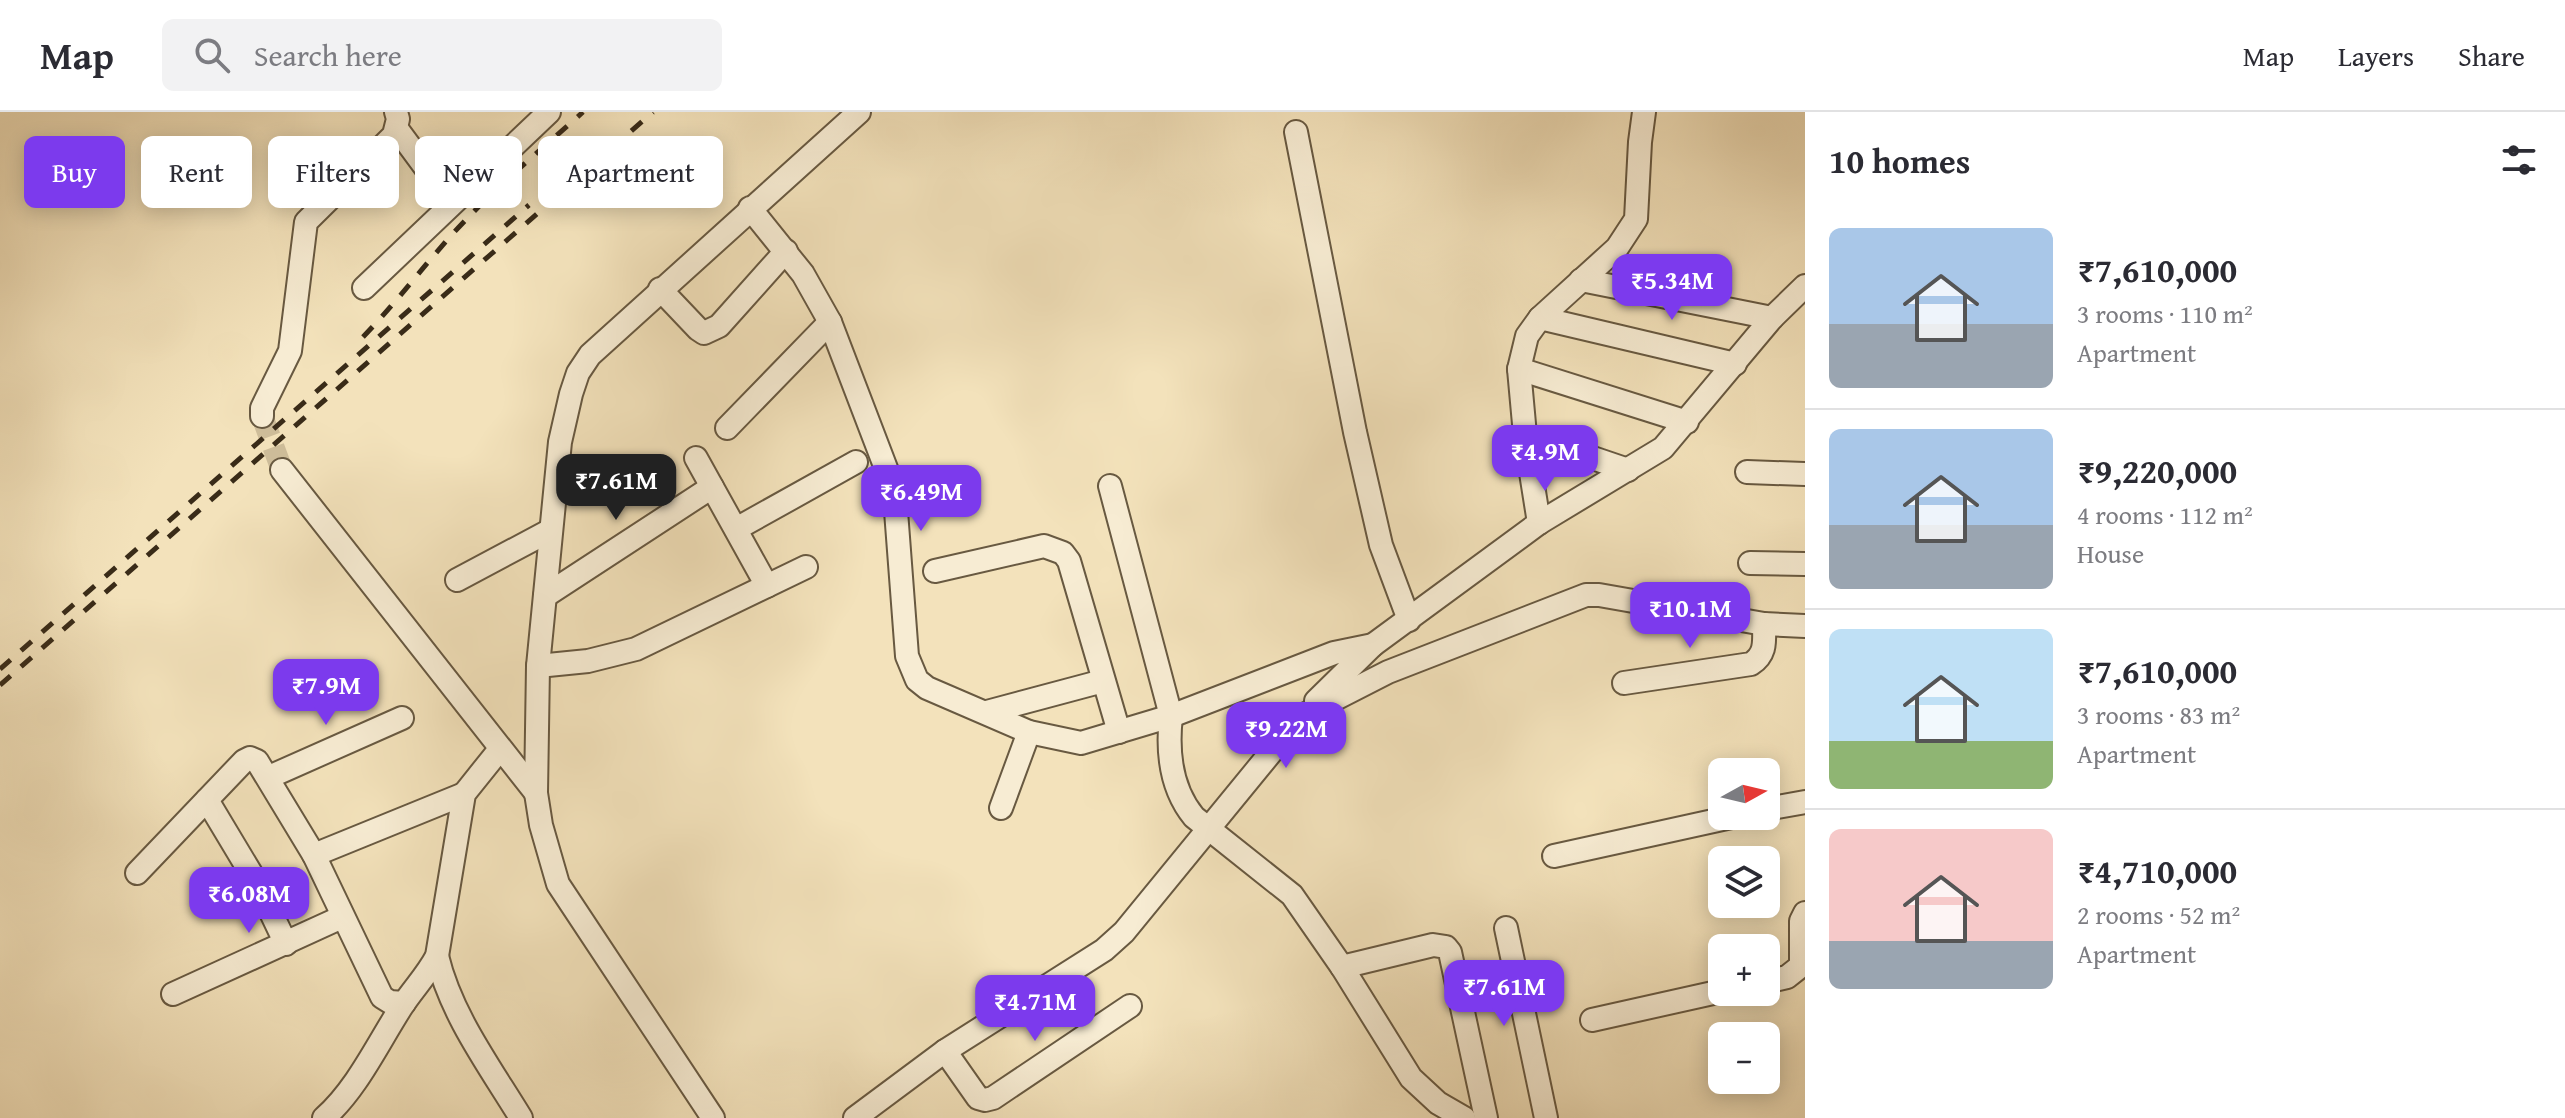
<!DOCTYPE html>
<html lang="en">
<head>
<meta charset="utf-8">
<style>
	body { margin:0; font-family:"Gentium Book Plus",serif; background:#f2f2f3; color:#2b2b33; height:100vh; display:flex; flex-direction:column; font-size:30px; white-space:nowrap }
	* { box-sizing:border-box; margin:0 }
	p { font-size:26px; color:#7c7c81 }
	.icon { flex:none; width:44px; height:44px; fill:none; stroke:currentColor; stroke-width:2; stroke-linecap:round; stroke-linejoin:round }
	.map { position:relative; flex:1; overflow:hidden }
	.sheet { display:flex; flex-direction:column; background:#fff; width:760px }
	.sheet>* { flex:none }
	.hud { position:absolute; left:24px; top:24px; width:760px; height:72px; display:flex; gap:16px }
	.needle { width:52px; rotate:82deg }
	.buttons { position:absolute; left:1708px; top:646px; display:grid; gap:16px }
	.buttons a { display:grid; place-items:center; width:72px; height:72px; border-radius:12px; background:#fff; box-shadow:0 4px 20px #0003; font-size:40px }
	.price { position:absolute; translate:-50% -68px; padding:0 18px; border-radius:16px; background:#7c3aed; color:#fff; font-size:26px; line-height:52px; filter:drop-shadow(0 2px 4px #0008) }
	.price::after { content:''; position:absolute; left:50%; top:48px; width:24px; height:18px; margin-left:-12px; background:inherit; clip-path:polygon(0 0,100% 0,50% 100%) }
	.price.active { background:#222; color:#fff }
	ul { padding:0; list-style:none }
	li { display:flex; align-items:center; gap:24px; height:200px; padding:0 24px }
	li+li { border-top:2px solid #e1e1e2 }
	li span { display:grid; place-items:center; flex:none; width:224px; height:160px; border-radius:12px; color:#555 }
	li>.icon { margin-inline-start:auto }
	span .icon { width:96px; height:96px; fill:#fffc; stroke-width:1 }
	li b { font-size:34px }
	h2 { display:flex; justify-content:space-between; align-items:center; height:96px; padding:0 24px; font-size:34px }
	.chip { padding:0 28px; border-radius:12px; background:#fff; box-shadow:0 4px 20px #0003; font-size:28px; line-height:72px }
	.chip.active { background:#7c3aed; color:#fff }
	header { display:flex; align-items:center; gap:48px; box-sizing:border-box; height:112px; padding:0 40px; background:#fff; border-bottom:2px solid #e1e1e2 }
	header strong { font-size:38px }
	nav { display:flex; gap:44px; margin-inline-start:auto; font-size:28px }
	.search { width:560px; height:72px; background:#f2f2f3; display:flex; align-items:center; gap:20px; box-sizing:border-box; padding:0 28px; border-radius:12px; color:#7c7c81; font-size:30px }
	main { display:flex; flex:1; min-height:0 }
	.map>svg:first-child { display:block }
	.lines { fill:none; stroke-linecap:round; stroke-linejoin:round }
	.minor-tunnel { stroke:#cebd9a; stroke-width:22; stroke-dasharray:22 11; stroke-linecap:butt }
	.minor-casing { stroke:#685941; stroke-width:26 }
	.minor { stroke:#f7ecd3; stroke-width:22 }
	.rail { stroke:#392b18; stroke-width:5; stroke-dasharray:14 14; stroke-linecap:butt }
</style>
</head>
<body>
<header>
<strong>Map</strong>
<div class="search"><svg class="icon" aria-label="search" viewBox="0 0 24 24"><circle cx="10" cy="10" r="6"/><path d="M15 15l6 6"/></svg>Search here</div>
<nav><a>Map</a><a>Layers</a><a>Share</a></nav>
</header>
<main>
<div class="map">
<svg width="1805" height="1006" viewBox="0 0 1805 1006">
	<rect width="100%" height="100%" fill="#f3e2bb"/>
	<filter id="stains"><feTurbulence type="fractalNoise" baseFrequency=".0025" numOctaves="4"/><feColorMatrix values="0 0 0 0 .2 0 0 0 0 .09 0 0 0 0 .02 0 0 0 .5 -.17"/></filter>
	<radialGradient id="worn" r=".72"><stop offset=".6" stop-color="#630" stop-opacity="0"/><stop offset="1" stop-color="#630" stop-opacity=".3"/></radialGradient>
	<g class="lines">
		<path class="minor-tunnel" d="M262 304 282 358"/>
		<defs>
			<g id="minor">
				<path d="M397 17 451 90"/>
				<path d="M1296 20 1355 320 1381 433 1409 508"/>
				<path d="M750 96 803 162 830 210 887 359 896 399 907 544 917 568 927 576 1029 620 1081 631 1171 604 1334 541 1373 533"/>
				<path d="M1581 168 1772 206"/>
				<path d="M364 176 549 0"/>
				<path d="M660 177 698 217 704 221 719 214 786 139"/>
				<path d="M1540 206 1735 252"/>
				<path d="M1519 257 1687 310"/>
				<path d="M262 304V296L290 239 306 110 394 23 398 7 396 0"/>
				<path d="M727 316 830 210"/>
				<path d="M1525 323 1628 358"/>
				<path d="M696 346 767 474"/>
				<path d="M282 358 536 681"/>
				<path d="M1747 360 1805 362"/>
				<path d="M1110 374 1171 604C1167 639 1171 677 1194 705L1292 783 1342 855 1411 966 1438 991 1464 1006"/>
				<path d="M1539 411 1525 323 1519 257 1527 224 1540 206 1617 136 1636 107 1640 30 1644 0"/>
				<path d="M736 417 856 350"/>
				<path d="M1750 451 1805 452"/>
				<path d="M935 459 1044 434 1063 441 1069 449 1119 620"/>
				<path d="M457 468 551 418"/>
				<path d="M545 484 712 375"/>
				<path d="M538 554 588 549 636 537 806 455"/>
				<path d="M1624 571 1751 552C1767 542 1764 528 1764 512"/>
				<path d="M1316 589 1373 533 1539 411 1663 336 1772 206 1805 174"/>
				<path d="M987 600 1103 569"/>
				<path d="M269 665 402 606"/>
				<path d="M207 688 258 773 286 832"/>
				<path d="M1001 696 1029 620"/>
				<path d="M1766 697 1805 690"/>
				<path d="M314 743 464 682"/>
				<path d="M1554 744 1736 704"/>
				<path d="M137 761 244 649 250 646 257 649 314 743 382 885 390 890 404 891"/>
				<path d="M1506 816 1546 1006"/>
				<path d="M437 844C451 903 490 955 521 1006"/>
				<path d="M1342 855 1433 833 1446 835 1450 840 1486 1006"/>
				<path d="M1766 870 1787 865 1801 854V809L1805 801"/>
				<path d="M173 882 342 805"/>
				<path d="M1592 908 1722 879"/>
				<path d="M945 939 978 986 985 988 993 986 1130 894"/>
				<path d="M324 1006C357 977 378 931 402 894 414 876 427 863 437 844L464 682 500 637"/>
				<path d="M713 1006 558 772 541 713 536 681 538 554 560 330 571 282 578 261 590 243 859 0"/>
				<path d="M855 1006 945 939 1104 838 1124 820 1300 605 1388 560 1586 483H1599L1764 512 1805 514"/>
			</g>
		</defs>
		<use href="#minor" class="minor-casing"/>
		<use href="#minor" class="minor"/>
		<g class="rail">
			<path d="M363 225C393 194 419 160 448 127 489 81 537 41 583 0"/>
			<path d="M0 557 529 93"/>
			<path d="M0 573 653 0"/>
		</g>
	</g>
	<rect width="100%" height="100%" filter="url(#stains)"/>
	<rect width="100%" height="100%" fill="url(#worn)"/>
</svg>
<div class="buttons">
<a><svg class="needle" viewBox="-14 -14 28 28"><path d="M0-13l5 13h-10z" fill="#e53935"/><path d="M0 13l5-13h-10z" fill="#7c7c81"/></svg></a>
<a><svg class="icon" aria-label="layers" viewBox="0 0 24 24"><path d="M12 4l9 5-9 5-9-5zM3 14l9 5 9-5"/></svg></a>
<a>+</a>
<a>−</a>
</div>
<b class="price" style="left:1672px;top:210px">₹5.34M</b>
<b class="price" style="left:1545px;top:381px">₹4.9M</b>
<b class="price active" style="left:616px;top:410px">₹7.61M</b>
<b class="price" style="left:921px;top:421px">₹6.49M</b>
<b class="price" style="left:1690px;top:538px">₹10.1M</b>
<b class="price" style="left:326px;top:615px">₹7.9M</b>
<b class="price" style="left:1286px;top:658px">₹9.22M</b>
<b class="price" style="left:249px;top:823px">₹6.08M</b>
<b class="price" style="left:1504px;top:916px">₹7.61M</b>
<b class="price" style="left:1035px;top:931px">₹4.71M</b>
<div class="hud">
<a class="chip active">Buy</a>
<a class="chip">Rent</a>
<a class="chip">Filters</a>
<a class="chip">New</a>
<a class="chip">Apartment</a>
</div>
</div>
<section class="sheet">
<h2>10 homes<svg class="icon" aria-label="filters" viewBox="0 0 24 24"><path d="M4 7h16M4 17h16"/><circle cx="9" cy="7" r="2"/><circle cx="15" cy="17" r="2"/></svg></h2>
<ul>
<li><span style="background:linear-gradient(#a9c7e8 60%,#9aa5b1 0)"><svg class="icon" aria-label="home" viewBox="0 0 24 24"><path d="M3 11l9-7 9 7M6 9v11h12V9"/></svg></span><div><b>₹7,610,000</b><p>3 rooms · 110 m²</p><p>Apartment</p></div></li>
<li><span style="background:linear-gradient(#a9c7e8 60%,#9aa5b1 0)"><svg class="icon" aria-label="home" viewBox="0 0 24 24"><path d="M3 11l9-7 9 7M6 9v11h12V9"/></svg></span><div><b>₹9,220,000</b><p>4 rooms · 112 m²</p><p>House</p></div></li>
<li><span style="background:linear-gradient(#bfe0f5 70%,#8fb573 0)"><svg class="icon" aria-label="home" viewBox="0 0 24 24"><path d="M3 11l9-7 9 7M6 9v11h12V9"/></svg></span><div><b>₹7,610,000</b><p>3 rooms · 83 m²</p><p>Apartment</p></div></li>
<li><span style="background:linear-gradient(#f6c9c9 70%,#9aa5b1 0)"><svg class="icon" aria-label="home" viewBox="0 0 24 24"><path d="M3 11l9-7 9 7M6 9v11h12V9"/></svg></span><div><b>₹4,710,000</b><p>2 rooms · 52 m²</p><p>Apartment</p></div></li>
</ul>
</section>
</main>
</body>
</html>
